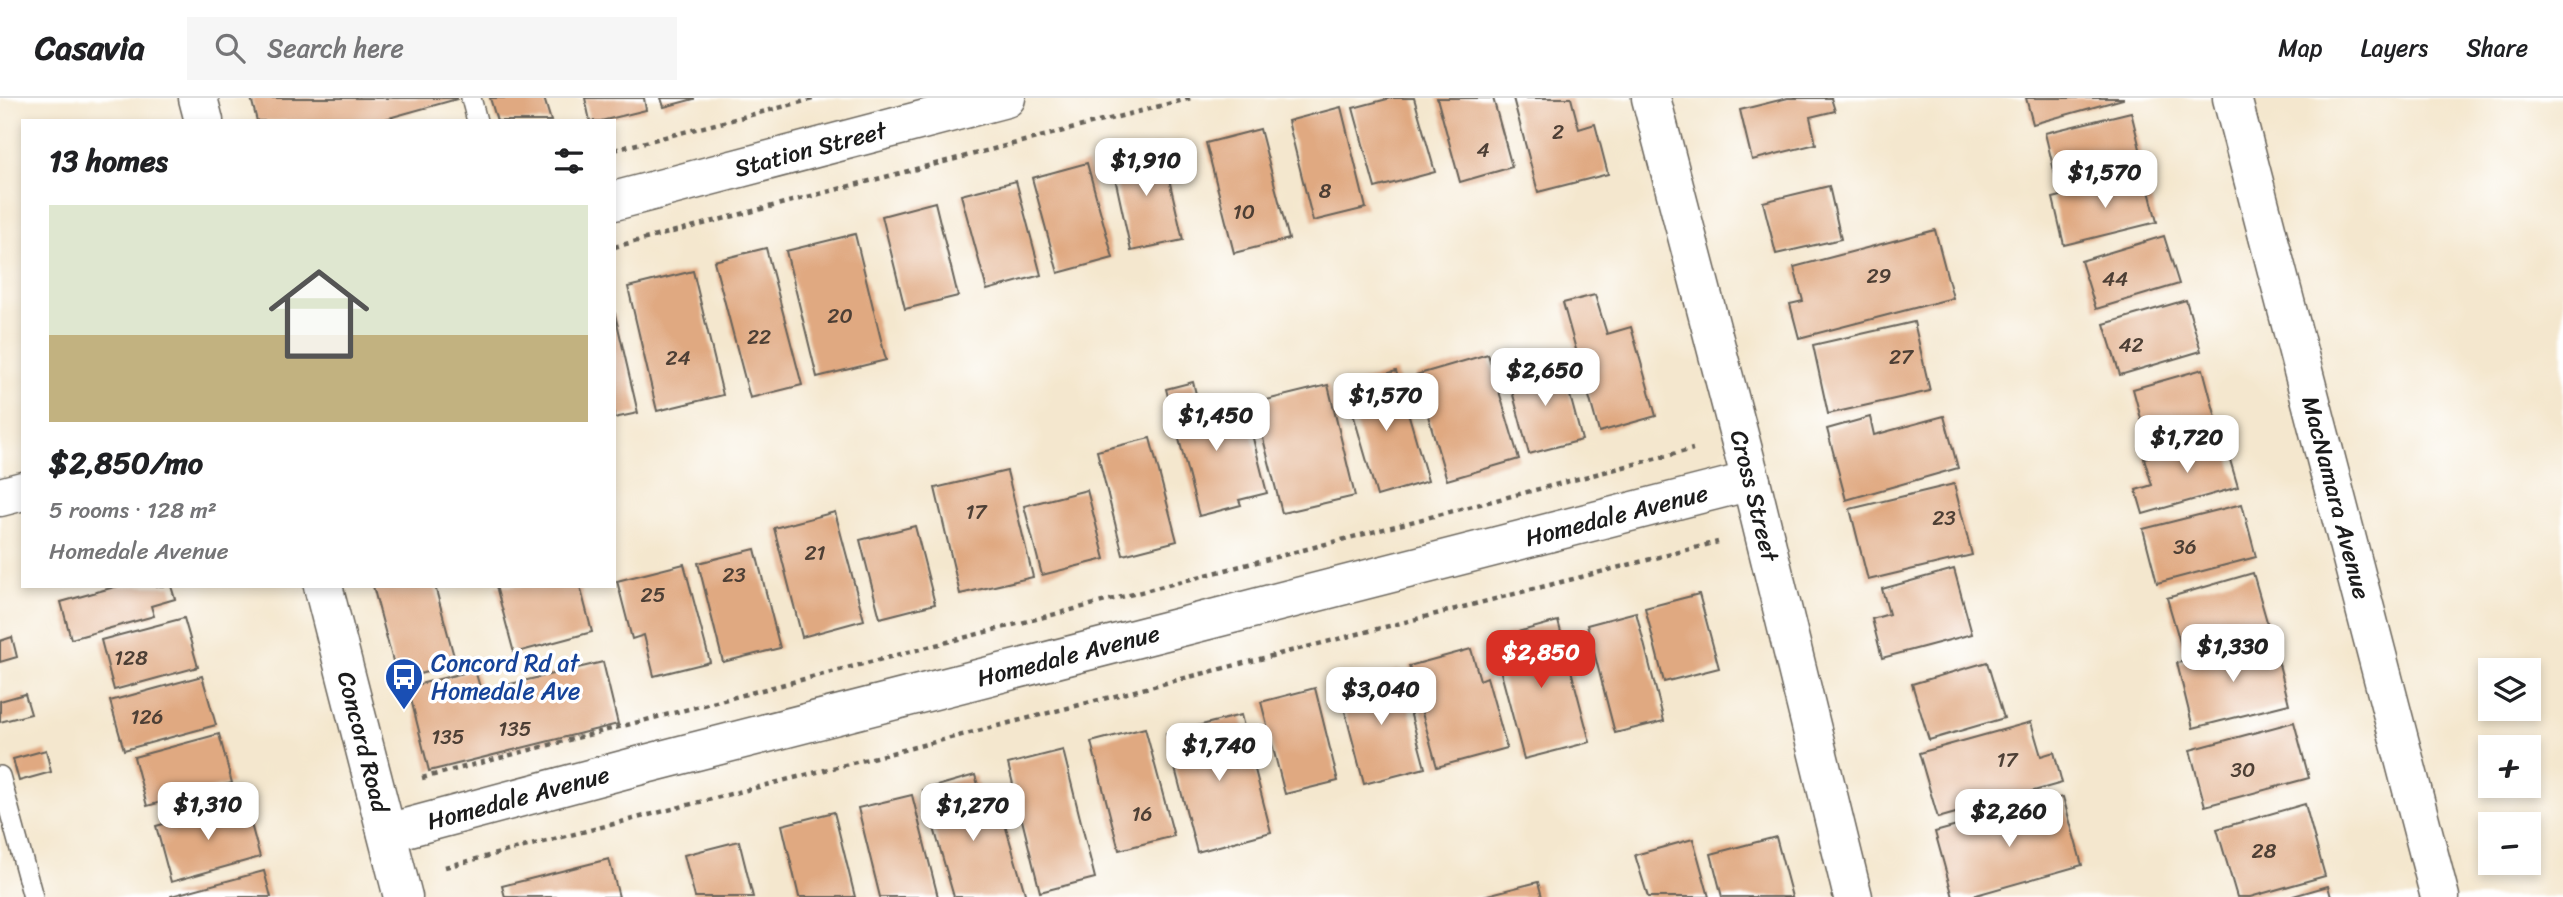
<!DOCTYPE html>
<html lang="en">
<head>
<meta charset="utf-8">
<style>
	body { margin:0; font-family:Sriracha,sans-serif; background:#f6f6f6; color:#202124; height:100vh; display:flex; flex-direction:column; font-size:26px; white-space:nowrap }
	* { box-sizing:border-box; margin:0 }
	p { font-size:23px; color:#757577 }
	.icon { flex:none; width:38px; height:38px; fill:none; stroke:currentColor; stroke-width:2; stroke-linecap:round; stroke-linejoin:round }
	.map { position:relative; flex:1; overflow:hidden }
	.drawer { position:absolute; left:21px; top:21px; width:595px; height:469px; display:flex; flex-direction:column; background:#fff; border-radius:0px; box-shadow:0 4px 10px #0003 }
	.drawer>* { flex:none }
	.buttons { position:absolute; left:2478px; top:560px; display:grid; gap:14px }
	.buttons a { display:grid; place-items:center; width:63px; height:63px; border-radius:0px; background:#fff; box-shadow:0 4px 10px #0003; font-size:35px }
	.price { position:absolute; translate:-50% -60px; padding:0 16px; border-radius:14px; background:#fff; color:#222; font-size:23px; line-height:46px; filter:drop-shadow(0 2px 4px #0008) }
	.price::after { content:''; position:absolute; left:50%; top:42px; width:21px; height:16px; margin-left:-10px; background:inherit; clip-path:polygon(0 0,100% 0,50% 100%) }
	.price.selected { background:#d93025; color:#fff }
	ul { padding:0; list-style:none }
	li { display:grid; align-content:center; gap:14px; height:371px; padding:0 28px }
	li+li { border-top:2px solid #e0e0e0 }
	li span { display:grid; place-items:center; height:217px; border-radius:0px; color:#555 }
	li>.icon { margin-inline-start:auto }
	span .icon { width:126px; height:126px; fill:#fffc; stroke-width:1 }
	li b { font-size:30px }
	h2 { display:flex; justify-content:space-between; align-items:center; height:84px; padding:0 28px; font-size:30px }
	header { display:flex; align-items:center; gap:42px; box-sizing:border-box; height:98px; padding:0 35px; background:#fff; border-bottom:2px solid #e0e0e0 }
	header strong { font-size:33px }
	nav { display:flex; gap:38px; margin-inline-start:auto; font-size:24px }
	.search { width:490px; height:63px; background:#f6f6f6; display:flex; align-items:center; gap:18px; box-sizing:border-box; padding:0 24px; border-radius:0px; color:#757577; font-size:26px }
	.map>svg:first-child { display:block }
	.building { fill:#e0a981 }
	.lines { fill:none; stroke-linecap:round; stroke-linejoin:round }
	.lane-casing { stroke:#68635a; stroke-width:22 }
	.street-casing { stroke:#68635a; stroke-width:41 }
	.primary-casing { stroke:#68635a; stroke-width:41 }
	.path { stroke:#68635a; stroke-width:4.5; stroke-dasharray:5 5; stroke-linecap:butt }
	.lane { stroke:#fff; stroke-width:19 }
	.street { stroke:#fff; stroke-width:38 }
	.primary { stroke:#fff; stroke-width:38 }
	.labels { text-anchor:middle; dominant-baseline:central; stroke-width:7; stroke-linejoin:round; paint-order:stroke }
	.number-label { font-size:21px; fill:#4d3f35 }
	.street-label { font-size:24px; fill:#1c1c1c; stroke:#fff }
	.transit-label { font-size:24px; fill:#164399; stroke:#fff; text-anchor:start }
</style>
</head>
<body>
<header>
<strong>Casavia</strong>
<div class="search"><svg class="icon" aria-label="search" viewBox="0 0 24 24"><circle cx="10" cy="10" r="6"/><path d="M15 15l6 6"/></svg>Search here</div>
<nav><a>Map</a><a>Layers</a><a>Share</a></nav>
</header>
<div class="map">
<svg width="2563" height="799" viewBox="0 0 2563 799">
	<rect width="100%" height="100%" fill="#fff"/>
	<filter id="ink" filterUnits="userSpaceOnUse"><feTurbulence type="fractalNoise" baseFrequency=".0143" numOctaves="2"/><feDisplacementMap in="SourceGraphic" scale="14" xChannelSelector="R" yChannelSelector="G"/><feConvolveMatrix kernelMatrix="1 2 1 2 8 2 1 2 1" color-interpolation-filters="sRGB"/></filter>
	<filter id="wash" filterUnits="userSpaceOnUse"><feTurbulence type="fractalNoise" baseFrequency=".00686" numOctaves="4" result="noise"/><feDisplacementMap in="SourceGraphic" scale="28" xChannelSelector="R" yChannelSelector="G"/><feGaussianBlur stdDeviation="1.57" result="paint"/><feColorMatrix in="noise" values="0 0 0 0 0 0 0 0 0 0 0 0 0 0 0 0 0 1.4 0 .05"/><feComposite in="paint" operator="in"/></filter>
	<g filter="url(#wash)">
		<rect width="100%" height="100%" fill="#f4e7ce"/>
		<g id="blocks">
			<g class="building">
				<path d="M251 0H457V1L378 23H257Z"/>
				<path d="M490 0H544L551 23H497Z"/>
				<path d="M585 0H644L646 12 601 23H590Z"/>
				<path d="M661 0H694V1L664 9Z"/>
				<path d="M1391 0H1414L1435 74 1375 90 1353 10Z"/>
				<path d="M1437 0H1493L1512 69 1460 84Z"/>
				<path d="M1513 0H1571L1579 31 1595 26 1608 76 1538 94Z"/>
				<path d="M1788 0H1831L1835 13 1810 19 1816 46 1752 62 1740 12Z"/>
				<path d="M2026 0H2123V1L2033 26Z"/>
				<path d="M1341 9 1366 110 1313 123 1288 23Z"/>
				<path d="M2131 14 2143 63 2057 85 2045 35Z"/>
				<path d="M1260 31 1289 141 1234 155 1206 45Z"/>
				<path d="M1161 46 1183 142 1131 153 1110 57Z"/>
				<path d="M1087 65 1113 160 1058 175 1032 80Z"/>
				<path d="M2145 77 2157 124 2064 147 2053 100Z"/>
				<path d="M1016 83 1041 177 987 192 961 97Z"/>
				<path d="M1829 88 1841 141 1776 156 1763 104Z"/>
				<path d="M935 104 958 198 905 211 882 118Z"/>
				<path d="M1935 132 1953 200 1799 240 1790 206 1803 203 1794 169Z"/>
				<path d="M855 136 886 262 817 279 786 153Z"/>
				<path d="M2164 138 2179 186 2096 211 2081 163Z"/>
				<path d="M766 150 802 287 750 300 714 163Z"/>
				<path d="M693 173 723 297 657 313 628 189Z"/>
				<path d="M1595 197 1607 236 1631 229 1656 318 1599 334 1563 205Z"/>
				<path d="M2186 202 2201 253 2120 277 2104 226Z"/>
				<path d="M615 216 638 315 614 320V217Z"/>
				<path d="M1914 224 1930 293 1828 316 1813 247Z"/>
				<path d="M1488 256 1519 361 1447 382 1416 277Z"/>
				<path d="M1561 264 1582 342 1529 356 1508 278Z"/>
				<path d="M2203 271 2217 324 2147 343 2133 291Z"/>
				<path d="M1396 273 1428 383 1377 398 1345 288Z"/>
				<path d="M1193 284 1202 320 1245 309 1267 395 1239 402 1241 407 1199 418 1166 291Z"/>
				<path d="M1328 287 1355 398 1282 415 1254 305Z"/>
				<path d="M1944 318 1958 370 1846 402 1827 331 1870 319 1874 337Z"/>
				<path d="M2223 338 2238 389 2143 416 2136 392 2152 387 2144 360Z"/>
				<path d="M1150 340 1177 443 1123 457 1097 353Z"/>
				<path d="M1007 373 1033 479 960 496 935 390Z"/>
				<path d="M1954 386 1972 457 1868 482 1850 411Z"/>
				<path d="M1087 392 1105 461 1042 477 1024 408Z"/>
				<path d="M2242 406 2256 459 2157 485 2143 431Z"/>
				<path d="M835 414 864 522 802 539 774 430Z"/>
				<path d="M915 428 935 506 880 520 860 442Z"/>
				<path d="M755 451 780 550 723 564 698 465Z"/>
				<path d="M684 466 710 564 654 578 644 537 632 541 617 483Z"/>
				<path d="M1954 471 1972 536 1882 560 1872 521 1889 516 1882 491Z"/>
				<path d="M2253 475 2268 527 2182 551 2167 500Z"/>
				<path d="M118 488H171L175 501 151 508 154 518 71 541 61 504Z"/>
				<path d="M373 488H435L456 566 398 582Z"/>
				<path d="M496 488H580L592 534 514 555Z"/>
				<path d="M1699 496 1719 570 1664 584 1645 510Z"/>
				<path d="M1636 514 1664 623 1615 635 1587 527Z"/>
				<path d="M184 520 198 569 114 592 101 542Z"/>
				<path d="M1558 523 1590 644 1524 661 1492 541Z"/>
				<path d="M12 539 17 559 0 564V543Z"/>
				<path d="M2273 542 2289 606 2193 630 2177 565Z"/>
				<path d="M1471 551 1480 582 1487 579 1507 650 1437 669 1409 568Z"/>
				<path d="M603 564 618 626 429 673 408 589 475 572 481 593Z"/>
				<path d="M1987 564 2004 620 1929 642 1912 586Z"/>
				<path d="M1399 572 1425 670 1364 686 1338 587Z"/>
				<path d="M202 578 216 627 124 652 110 603Z"/>
				<path d="M1315 590 1338 683 1285 696 1261 604Z"/>
				<path d="M25 596 31 616 0 624V603Z"/>
				<path d="M1241 617 1271 734 1197 754 1166 636Z"/>
				<path d="M2031 624 2041 658 2054 654 2062 685 1938 720 1919 655Z"/>
				<path d="M2294 624 2309 680 2205 708 2190 652Z"/>
				<path d="M1145 630 1174 738 1119 752 1091 644Z"/>
				<path d="M219 636 232 685 147 708 134 659Z"/>
				<path d="M46 652 51 674 19 683 13 661Z"/>
				<path d="M1063 652 1095 780 1040 794 1008 666Z"/>
				<path d="M975 677 990 726 1004 723 1026 799H954L923 692Z"/>
				<path d="M912 697 938 799H880L858 710Z"/>
				<path d="M2063 699 2082 767 1969 799H1953L1935 734Z"/>
				<path d="M245 704 260 759 171 784 156 728Z"/>
				<path d="M2305 706 2325 778 2250 799H2237L2217 731Z"/>
				<path d="M834 714 855 799H799L782 727Z"/>
				<path d="M1776 739 1792 799H1722L1711 756Z"/>
				<path d="M1693 741 1709 799H1648L1635 757Z"/>
				<path d="M739 743 753 799H695L684 757Z"/>
				<path d="M609 761 619 799H505L502 788Z"/>
				<path d="M264 773 271 799H171V798Z"/>
				<path d="M1538 784 1542 799H1483V798Z"/>
				<path d="M2328 788 2331 799H2293V798Z"/>
			</g>
		</g>
	</g>
	<g filter="url(#ink)">
		<use href="#blocks" fill-opacity="0" stroke="#68635a" stroke-width="2"/>
		<g class="lines">
			<defs>
				<g id="lane">
					<path d="M471 0 477 23"/>
					<path d="M0 678 33 799"/>
				</g>
				<g id="street">
					<path id="s1" d="M1651 0 1751 383 1853 799"/>
					<path id="s2" d="M2232 0 2440 799"/>
					<path id="s3" d="M614 103 1006 0"/>
					<path d="M0 399 23 393"/>
					<path id="s4" d="M387 735 634 669 1751 383"/>
				</g>
				<g id="primary">
					<path d="M198 0 204 23"/>
					<path id="s5" d="M323 488 403 799"/>
				</g>
			</defs>
			<use href="#lane" class="lane-casing"/>
			<use href="#street" class="street-casing"/>
			<use href="#primary" class="primary-casing"/>
			<g class="path">
				<path d="M614 52 817 0"/>
				<path d="M614 149 1191 0"/>
				<path d="M422 680 1693 351"/>
				<path d="M445 769 1718 444"/>
			</g>
			<use href="#lane" class="lane"/>
			<use href="#street" class="street"/>
			<use href="#primary" class="primary"/>
		</g>
	</g>
	<defs>
		<symbol id="bus-pin" viewBox="-11 -11 22 30"><path d="M0 17L-7.5 6A9.5 9.5 0 1 1 7.5 6Z" fill="#1a4fb4" stroke="#fff"/><path d="M-5-6H5V4H4V6H2V4H-2V6H-4V4H-5ZM-3.5-4V0h7V-4ZM-3.5 1.2v1.5H-2V1.2ZM2 1.2v1.5H3.5V1.2Z" fill="#fff"/></symbol>
	</defs>
	<g fill-rule="evenodd">
		<use href="#bus-pin" x="382" y="557" width="44" height="60"/>
	</g>
	<g class="labels">
		<g class="number-label">
			<text x="1558" y="34">2</text>
			<text x="1483" y="52">4</text>
			<text x="1325" y="93">8</text>
			<text x="1244" y="114">10</text>
			<text x="1879" y="178">29</text>
			<text x="2115" y="181">44</text>
			<text x="840" y="218">20</text>
			<text x="759" y="239">22</text>
			<text x="2131" y="247">42</text>
			<text x="1901" y="259">27</text>
			<text x="678" y="260">24</text>
			<text x="976" y="414">17</text>
			<text x="1944" y="420">23</text>
			<text x="2185" y="449">36</text>
			<text x="815" y="455">21</text>
			<text x="734" y="477">23</text>
			<text x="653" y="497">25</text>
			<text x="131" y="560">128</text>
			<text x="147" y="619">126</text>
			<text x="515" y="631">135</text>
			<text x="448" y="639">135</text>
			<text x="2007" y="662">17</text>
			<text x="2243" y="672">30</text>
			<text x="1142" y="716">16</text>
			<text x="2264" y="753">28</text>
		</g>
		<g class="street-label">
			<text stroke="none"><textPath href="#s3" startOffset="203">Station Street</textPath></text>
			<text stroke="none"><textPath href="#s1" startOffset="411">Cross Street</textPath></text>
			<text stroke="none"><textPath href="#s2" startOffset="413">MacNamara Avenue</textPath></text>
			<text stroke="none"><textPath href="#s4" startOffset="1270">Homedale Avenue</textPath></text>
			<text stroke="none"><textPath href="#s4" startOffset="704">Homedale Avenue</textPath></text>
			<text stroke="none"><textPath href="#s5" startOffset="161">Concord Road</textPath></text>
			<text stroke="none"><textPath href="#s4" startOffset="136">Homedale Avenue</textPath></text>
		</g>
		<g class="transit-label">
			<text x="431" y="565">Concord Rd at<tspan x="431" dy="28">Homedale Ave</tspan></text>
		</g>
	</g>
</svg>
<div class="buttons">
<a><svg class="icon" aria-label="layers" viewBox="0 0 24 24"><path d="M12 4l9 5-9 5-9-5zM3 14l9 5 9-5"/></svg></a>
<a>+</a>
<a>−</a>
</div>
<b class="price" style="left:1146px;top:100px">$1,910</b>
<b class="price" style="left:2105px;top:112px">$1,570</b>
<b class="price" style="left:1545px;top:310px">$2,650</b>
<b class="price" style="left:1386px;top:335px">$1,570</b>
<b class="price" style="left:1216px;top:355px">$1,450</b>
<b class="price" style="left:2187px;top:377px">$1,720</b>
<b class="price" style="left:2233px;top:586px">$1,330</b>
<b class="price selected" style="left:1541px;top:592px">$2,850</b>
<b class="price" style="left:1381px;top:629px">$3,040</b>
<b class="price" style="left:1219px;top:685px">$1,740</b>
<b class="price" style="left:208px;top:744px">$1,310</b>
<b class="price" style="left:973px;top:745px">$1,270</b>
<b class="price" style="left:2009px;top:751px">$2,260</b>
<section class="drawer">
<h2>13 homes<svg class="icon" aria-label="filters" viewBox="0 0 24 24"><path d="M4 7h16M4 17h16"/><circle cx="9" cy="7" r="2"/><circle cx="15" cy="17" r="2"/></svg></h2>
<ul>
<li><span style="background:linear-gradient(#dfe7d0 60%,#c2b280 0)"><svg class="icon" aria-label="home" viewBox="0 0 24 24"><path d="M3 11l9-7 9 7M6 9v11h12V9"/></svg></span><div><b>$2,850/mo</b><p>5 rooms · 128 m²</p><p>Homedale Avenue</p></div></li>
</ul>
</section>
</div>
</body>
</html>
